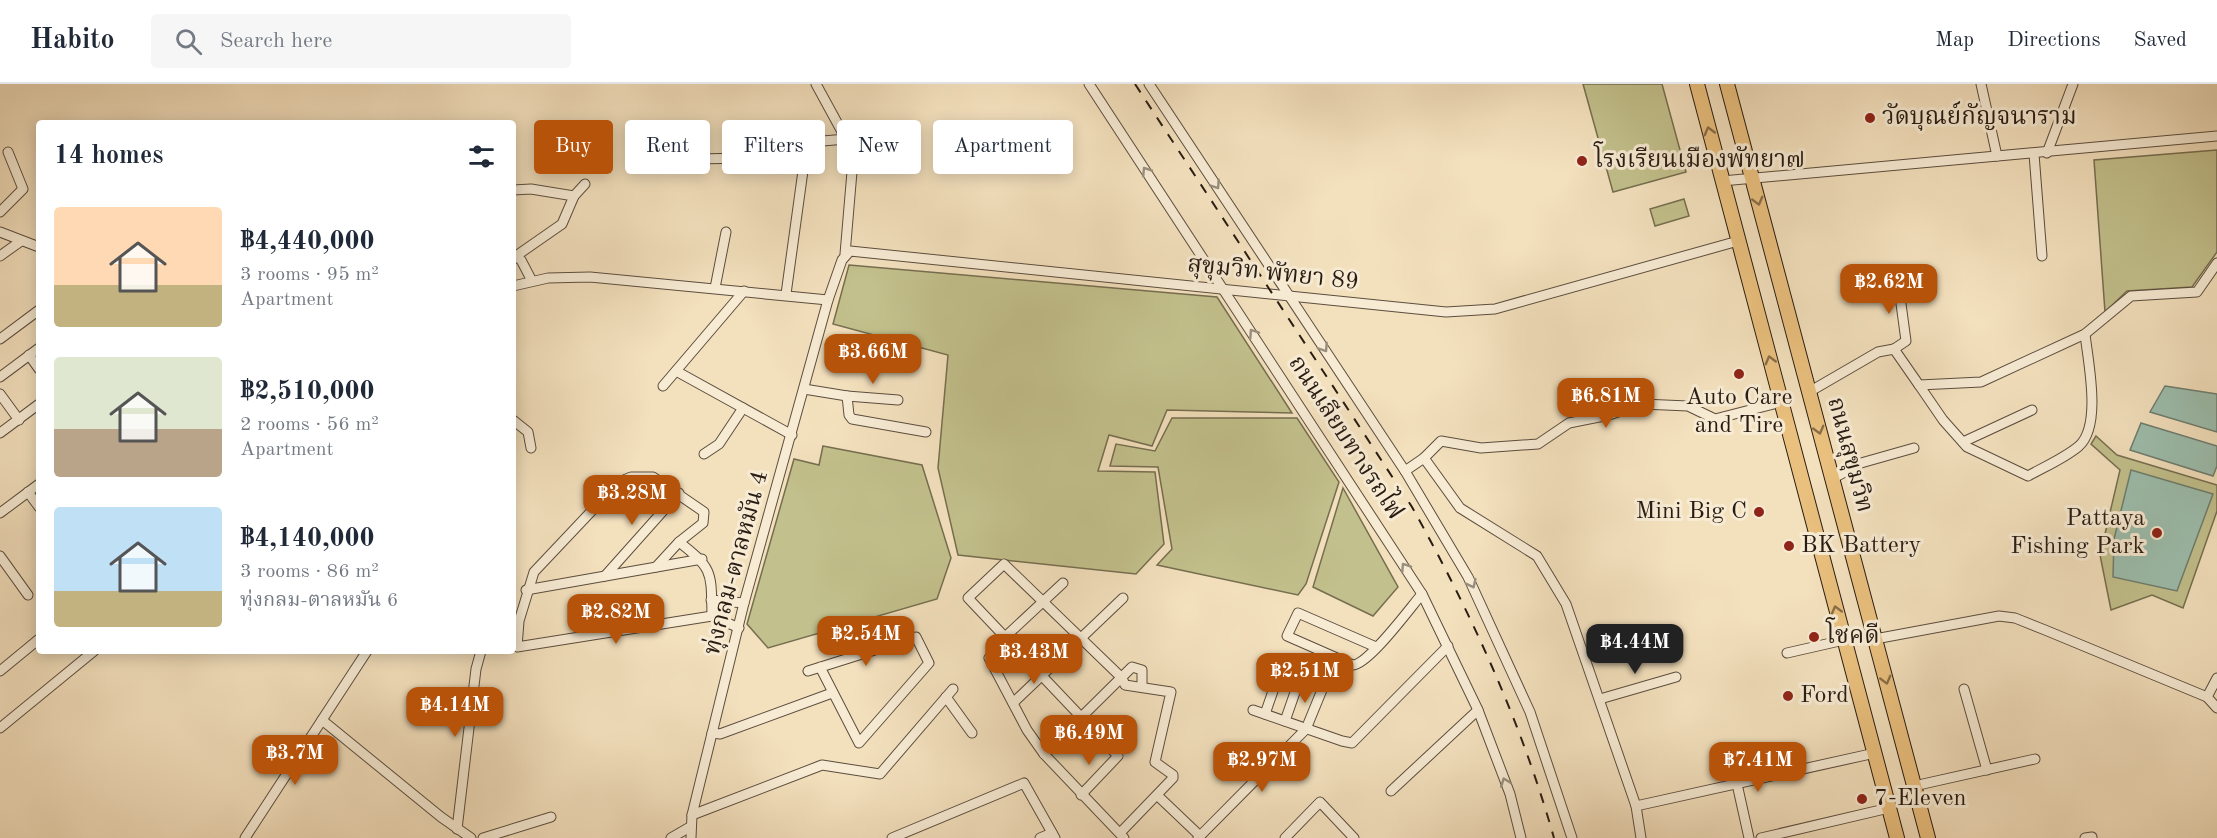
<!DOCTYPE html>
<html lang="en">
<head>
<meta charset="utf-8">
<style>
	body { margin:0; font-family:"Old Standard TT","Noto Serif Thai",serif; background:#f6f6f7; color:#1f2937; height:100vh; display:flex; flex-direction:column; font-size:22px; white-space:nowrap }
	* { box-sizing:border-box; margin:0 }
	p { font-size:20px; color:#747a83 }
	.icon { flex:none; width:33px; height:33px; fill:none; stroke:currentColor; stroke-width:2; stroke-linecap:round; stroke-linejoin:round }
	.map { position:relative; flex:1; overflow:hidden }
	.sheet { position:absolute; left:36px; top:36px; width:480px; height:534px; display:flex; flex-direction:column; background:#fff; border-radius:6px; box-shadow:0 3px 15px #0003 }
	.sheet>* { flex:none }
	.guide { position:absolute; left:534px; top:36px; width:570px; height:54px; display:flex; gap:12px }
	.price { position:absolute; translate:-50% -51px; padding:0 14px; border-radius:12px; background:#b45309; color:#fff; font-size:20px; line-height:39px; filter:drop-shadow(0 2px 3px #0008) }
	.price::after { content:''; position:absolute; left:50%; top:36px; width:18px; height:14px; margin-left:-9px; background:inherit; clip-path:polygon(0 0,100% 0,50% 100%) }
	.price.active { background:#222; color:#fff }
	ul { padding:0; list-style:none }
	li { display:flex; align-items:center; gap:18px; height:150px; padding:0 18px }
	li span { display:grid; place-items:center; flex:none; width:168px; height:120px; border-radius:6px; color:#555 }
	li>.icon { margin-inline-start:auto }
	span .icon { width:72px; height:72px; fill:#fffc; stroke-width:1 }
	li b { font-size:26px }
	h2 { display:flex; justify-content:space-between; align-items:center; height:72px; padding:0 18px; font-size:26px }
	.tag { padding:0 21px; border-radius:6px; background:#fff; box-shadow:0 3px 15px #0003; font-size:21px; line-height:54px }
	.tag.active { background:#b45309; color:#fff }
	header { display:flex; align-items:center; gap:36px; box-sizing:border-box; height:84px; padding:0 30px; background:#fff; border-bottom:2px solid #e0e1e3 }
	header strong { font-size:28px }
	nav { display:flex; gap:33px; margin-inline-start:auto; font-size:21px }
	.search { width:420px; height:54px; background:#f6f6f7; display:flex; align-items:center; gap:15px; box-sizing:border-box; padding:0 21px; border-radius:6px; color:#747a83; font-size:22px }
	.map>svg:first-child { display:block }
	.green { fill:#c2c08c; stroke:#766e50; stroke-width:1.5 }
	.water { fill:#9cbdac; stroke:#6e7d6f; stroke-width:1.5 }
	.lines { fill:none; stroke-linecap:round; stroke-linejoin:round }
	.minor-casing { stroke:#5c4d3e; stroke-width:11 }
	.highway-casing { stroke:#291c13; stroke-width:16 }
	.minor { stroke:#f7ebd4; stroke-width:9 }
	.highway { stroke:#eac07e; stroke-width:14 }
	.rail { stroke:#291c13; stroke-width:2; stroke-dasharray:10 10; stroke-linecap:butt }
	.oneway { stroke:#8a6e48 }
	.oneway2 { stroke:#9a8e7d }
	.poi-dot { fill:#8f2418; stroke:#f7ebd4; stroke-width:2 }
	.labels { text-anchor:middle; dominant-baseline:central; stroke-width:6; stroke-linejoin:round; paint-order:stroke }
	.poi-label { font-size:24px; fill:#291c13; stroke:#f7ebd4; text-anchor:start }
	.street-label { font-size:24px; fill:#291c13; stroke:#f7ebd4 }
</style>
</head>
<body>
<header>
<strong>Habito</strong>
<div class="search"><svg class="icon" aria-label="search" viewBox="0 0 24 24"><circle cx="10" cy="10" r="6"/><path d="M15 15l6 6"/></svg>Search here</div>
<nav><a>Map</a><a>Directions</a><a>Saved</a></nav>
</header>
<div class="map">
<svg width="2217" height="754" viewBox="0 0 2217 754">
	<rect width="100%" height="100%" fill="#f3e0bd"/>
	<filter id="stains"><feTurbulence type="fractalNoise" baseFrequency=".00333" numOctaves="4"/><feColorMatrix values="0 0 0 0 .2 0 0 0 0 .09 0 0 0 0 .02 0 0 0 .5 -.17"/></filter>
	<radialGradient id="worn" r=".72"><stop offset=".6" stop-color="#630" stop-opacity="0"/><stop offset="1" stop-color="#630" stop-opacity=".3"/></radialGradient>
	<g class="green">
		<path d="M1583 0H1662L1686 88 1613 108Z"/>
		<path d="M2217 66V168L2192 203 2127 207 2105 228 2094 76Z"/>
		<path d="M1684 115 1689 132 1655 142 1650 125Z"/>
		<path d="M849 181 1217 213 1292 329 1167 326 1152 362 1109 351 1098 387 1155 388 1164 460 1136 490 958 471 938 384 948 271 833 240Z"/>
		<path d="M1172 334H1297L1339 398 1306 500 1298 511 1157 481 1172 465 1158 383 1110 382 1116 360 1155 367Z"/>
		<path d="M2096 352 2117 371 2217 401V427L2183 524 2152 511 2111 526 2100 471 2120 386 2091 360Z"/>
		<path d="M823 362 922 381 951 474 937 515 768 564 747 540 794 375 819 381Z"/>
		<path d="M1343 404 1398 503 1373 532 1313 503Z"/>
	</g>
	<g class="water">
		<path d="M2165 302 2217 310V348L2150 328Z"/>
		<path d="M2141 339 2217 362V382L2213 392 2130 366Z"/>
		<path d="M2131 386 2213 410 2177 507 2113 493 2114 455Z"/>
	</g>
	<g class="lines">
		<defs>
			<g id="minor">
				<path d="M816 0 846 55 853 76 845 170"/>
				<path d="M1089 0 1422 510 1478 626 1510 710 1521 754"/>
				<path d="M1149 0 1405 387 1468 493 1530 628 1572 754"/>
				<path d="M1981 0 1997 72"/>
				<path d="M2047 69 2073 0"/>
				<path d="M2034 70 2042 172"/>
				<path d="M694 75 803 73"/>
				<path d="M1722 97 2217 52"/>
				<path d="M513 106 531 105 574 112"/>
				<path d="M0 128 23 105 8 68"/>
				<path d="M0 148 39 163"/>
				<path d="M513 171 521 176 532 197"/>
				<path d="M0 172 21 157"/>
				<path d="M516 172 562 140 574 112 585 100"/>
				<path d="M513 202 548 194 590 193 828 216"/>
				<path d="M715 204 726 148"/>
				<path d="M786 210 806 65 811 58 846 55"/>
				<path d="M0 255 39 226"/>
				<path d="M1894 265 1906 257 1899 205"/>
				<path d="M29 271 39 285"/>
				<path d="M676 287 792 351"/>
				<path d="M0 293 39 264"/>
				<path d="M1919 301 1943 336 1967 363 2028 392C2044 383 2065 374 2079 362 2102 341 2088 278 2085 250"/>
				<path d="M663 302 744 207"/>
				<path d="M804 305 847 312 849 331 852 335 926 348"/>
				<path d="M1809 308 1878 268 1894 265 1919 301 1981 298 2085 250 2131 212 2197 208 2217 179"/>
				<path d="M0 310 19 336"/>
				<path d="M847 312 898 316"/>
				<path d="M513 336 528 348 531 364"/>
				<path d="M0 349 39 320"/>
				<path d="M1963 358 2032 326"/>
				<path d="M704 370 719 360 743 324"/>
				<path d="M1424 374 1441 357 1481 364 1538 360 1569 339 1609 331 1642 320 1688 322 1715 335 1781 318"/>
				<path d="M1405 387 1424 374 1460 424 1537 472 1566 520 1636 722 1641 754"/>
				<path d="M1832 395 1861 379 1914 364"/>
				<path d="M28 408 39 423"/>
				<path d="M0 429 39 400"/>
				<path d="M679 458C714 485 711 489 712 532"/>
				<path d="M0 472 28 511"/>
				<path d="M656 483 679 458 703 439 704 428 653 393H631L619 398 534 488 519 537 517 563 712 532 739 544"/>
				<path d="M605 492 679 409"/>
				<path d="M1063 499 1004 554 989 574 1027 646 1044 670 1124 754"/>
				<path d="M526 506 702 475"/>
				<path d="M711 516 744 519"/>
				<path d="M1875 555 1999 532 2015 534 2045 546 2207 613 2217 594"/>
				<path d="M1376 563 1298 529 1287 552 1353 581C1369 580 1410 524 1422 510"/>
				<path d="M1787 569 1844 556"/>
				<path d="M0 587 39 555"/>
				<path d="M808 587 916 553 929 579 859 659 820 583"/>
				<path d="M1964 605 1987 686"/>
				<path d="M946 613 972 649"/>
				<path d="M2207 613 2217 624"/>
				<path d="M1600 615 1676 593"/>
				<path d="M1013 619 1123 514"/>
				<path d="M1253 626 1342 657 1352 659 1448 562"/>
				<path d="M322 636 441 733 471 754"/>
				<path d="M1285 637 1300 594"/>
				<path d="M0 644 94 567"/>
				<path d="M712 649 720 650 832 609"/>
				<path d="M1044 670 1132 583 1142 586V602"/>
				<path d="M1737 700 1749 754"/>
				<path d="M1914 702 2035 675"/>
				<path d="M1391 707 1478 626"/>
				<path d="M1081 711 1118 672 968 514 1004 480 1122 594 1125 601 1171 608 1155 678 1173 691V694L1120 749"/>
				<path d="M1158 712 1200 752"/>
				<path d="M1636 722 1875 669"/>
				<path d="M692 731 822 681 880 690 953 605"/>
				<path d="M457 745 476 585 481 567"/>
				<path d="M245 754 367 567"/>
				<path d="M483 754 551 733"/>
				<path d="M671 754 690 743"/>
				<path d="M691 754 692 731 744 519 828 216 842 176 850 167 1446 228 1495 225 1738 157"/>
				<path d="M892 754 1024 699 1055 754"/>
				<path d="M1040 754 1052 749"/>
				<path d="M1198 754 1306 645 1324 601 1280 587 1265 630"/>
				<path d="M1285 754 1320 718 1354 754"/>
				<path d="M1761 754 1889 724"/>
				<path d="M2085 754 2092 753"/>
			</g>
			<g id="highway">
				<path d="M1697 0 1897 754"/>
				<path d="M1727 0 1928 754"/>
			</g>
		</defs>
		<use href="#minor" class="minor-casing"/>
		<use href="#highway" class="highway-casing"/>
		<use href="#minor" class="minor"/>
		<use href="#highway" class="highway"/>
		<path class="rail" d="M1135 0 1412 423C1471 529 1521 637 1554 754"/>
	</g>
	<defs><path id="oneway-chevron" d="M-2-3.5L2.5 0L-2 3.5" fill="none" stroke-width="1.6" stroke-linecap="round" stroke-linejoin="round" transform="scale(1.5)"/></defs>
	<g class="oneway">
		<use href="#oneway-chevron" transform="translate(1709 47) rotate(-105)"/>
		<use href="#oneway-chevron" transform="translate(1758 117) rotate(75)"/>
		<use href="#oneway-chevron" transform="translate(1770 276) rotate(-105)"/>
		<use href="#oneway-chevron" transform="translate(1819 346) rotate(75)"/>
		<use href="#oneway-chevron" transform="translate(1836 526) rotate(-105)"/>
		<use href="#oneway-chevron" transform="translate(1886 596) rotate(75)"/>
	</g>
	<g class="oneway2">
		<use href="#oneway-chevron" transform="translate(1146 87) rotate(-123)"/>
		<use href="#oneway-chevron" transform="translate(1216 101) rotate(56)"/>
		<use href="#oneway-chevron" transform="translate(1253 249) rotate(-124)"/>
		<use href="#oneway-chevron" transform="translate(1324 264) rotate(57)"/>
		<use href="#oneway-chevron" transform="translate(1405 483) rotate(-123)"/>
		<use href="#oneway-chevron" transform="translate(1472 500) rotate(64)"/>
		<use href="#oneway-chevron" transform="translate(1505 698) rotate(-111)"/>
	</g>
	<g class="poi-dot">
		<circle cx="1870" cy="34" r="6"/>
		<circle cx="1582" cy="77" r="6"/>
		<circle cx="1739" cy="290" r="6"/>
		<circle cx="1759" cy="428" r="6"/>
		<circle cx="2157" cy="449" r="6"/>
		<circle cx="1789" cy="462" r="6"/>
		<circle cx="1814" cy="553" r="6"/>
		<circle cx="1788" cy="612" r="6"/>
		<circle cx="1862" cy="715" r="6"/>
	</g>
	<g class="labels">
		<g class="poi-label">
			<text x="1882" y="34">วัดบุณย์กัญจนาราม</text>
			<text x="1594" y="77">โรงเรียนเมืองพัทยา๗</text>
			<text x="1739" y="314" text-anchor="middle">Auto Care<tspan x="1739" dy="28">and Tire</tspan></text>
			<text x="1747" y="428" text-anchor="end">Mini Big C</text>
			<text x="2145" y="435" text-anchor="end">Pattaya<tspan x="2145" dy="28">Fishing Park</tspan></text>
			<text x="1801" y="462">BK Battery</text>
			<text x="1826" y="553">โชคดี</text>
			<text x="1800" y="612">Ford</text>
			<text x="1874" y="715">7-Eleven</text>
		</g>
		<g class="street-label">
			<text transform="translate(1273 190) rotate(6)">สุขุมวิท พัทยา 89</text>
			<text transform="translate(1345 354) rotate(57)">ถนนเลียบทางรถไฟ</text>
			<text transform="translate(1849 371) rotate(75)">ถนนสุขุมวิท</text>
			<text transform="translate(737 479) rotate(-75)">ทุ่งกลม-ตาลหมัน 4</text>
		</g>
	</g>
	<rect width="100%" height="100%" filter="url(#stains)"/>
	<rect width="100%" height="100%" fill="url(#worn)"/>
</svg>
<b class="price" style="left:1889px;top:231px">฿2.62M</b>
<b class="price" style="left:873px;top:301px">฿3.66M</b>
<b class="price" style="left:1606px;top:345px">฿6.81M</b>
<b class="price" style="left:632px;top:442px">฿3.28M</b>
<b class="price" style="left:616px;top:561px">฿2.82M</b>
<b class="price" style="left:866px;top:583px">฿2.54M</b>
<b class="price active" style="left:1635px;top:591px">฿4.44M</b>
<b class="price" style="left:1034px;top:601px">฿3.43M</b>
<b class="price" style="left:1305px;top:620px">฿2.51M</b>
<b class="price" style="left:455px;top:654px">฿4.14M</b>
<b class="price" style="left:1089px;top:682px">฿6.49M</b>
<b class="price" style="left:295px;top:702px">฿3.7M</b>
<b class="price" style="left:1262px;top:709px">฿2.97M</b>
<b class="price" style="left:1758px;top:709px">฿7.41M</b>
<div class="guide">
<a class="tag active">Buy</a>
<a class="tag">Rent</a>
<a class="tag">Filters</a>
<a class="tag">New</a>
<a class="tag">Apartment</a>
</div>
<section class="sheet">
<h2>14 homes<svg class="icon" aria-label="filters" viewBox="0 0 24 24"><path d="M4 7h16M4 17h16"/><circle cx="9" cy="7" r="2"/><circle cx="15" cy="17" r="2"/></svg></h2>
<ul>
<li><span style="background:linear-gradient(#ffd9b3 65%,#c2b280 0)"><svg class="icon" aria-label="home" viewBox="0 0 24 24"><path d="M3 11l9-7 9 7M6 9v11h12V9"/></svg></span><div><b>฿4,440,000</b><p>3 rooms · 95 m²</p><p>Apartment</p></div></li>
<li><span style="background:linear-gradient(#dfe7d0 60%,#b9a48a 0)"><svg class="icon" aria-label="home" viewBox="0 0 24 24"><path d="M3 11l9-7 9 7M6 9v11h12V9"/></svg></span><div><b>฿2,510,000</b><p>2 rooms · 56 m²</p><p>Apartment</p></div></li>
<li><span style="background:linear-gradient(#bfe0f5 70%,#c2b280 0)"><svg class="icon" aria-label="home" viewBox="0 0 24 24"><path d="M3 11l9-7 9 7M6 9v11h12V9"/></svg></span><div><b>฿4,140,000</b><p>3 rooms · 86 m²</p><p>ทุ่งกลม-ตาลหมัน 6</p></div></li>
</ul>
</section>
</div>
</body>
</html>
